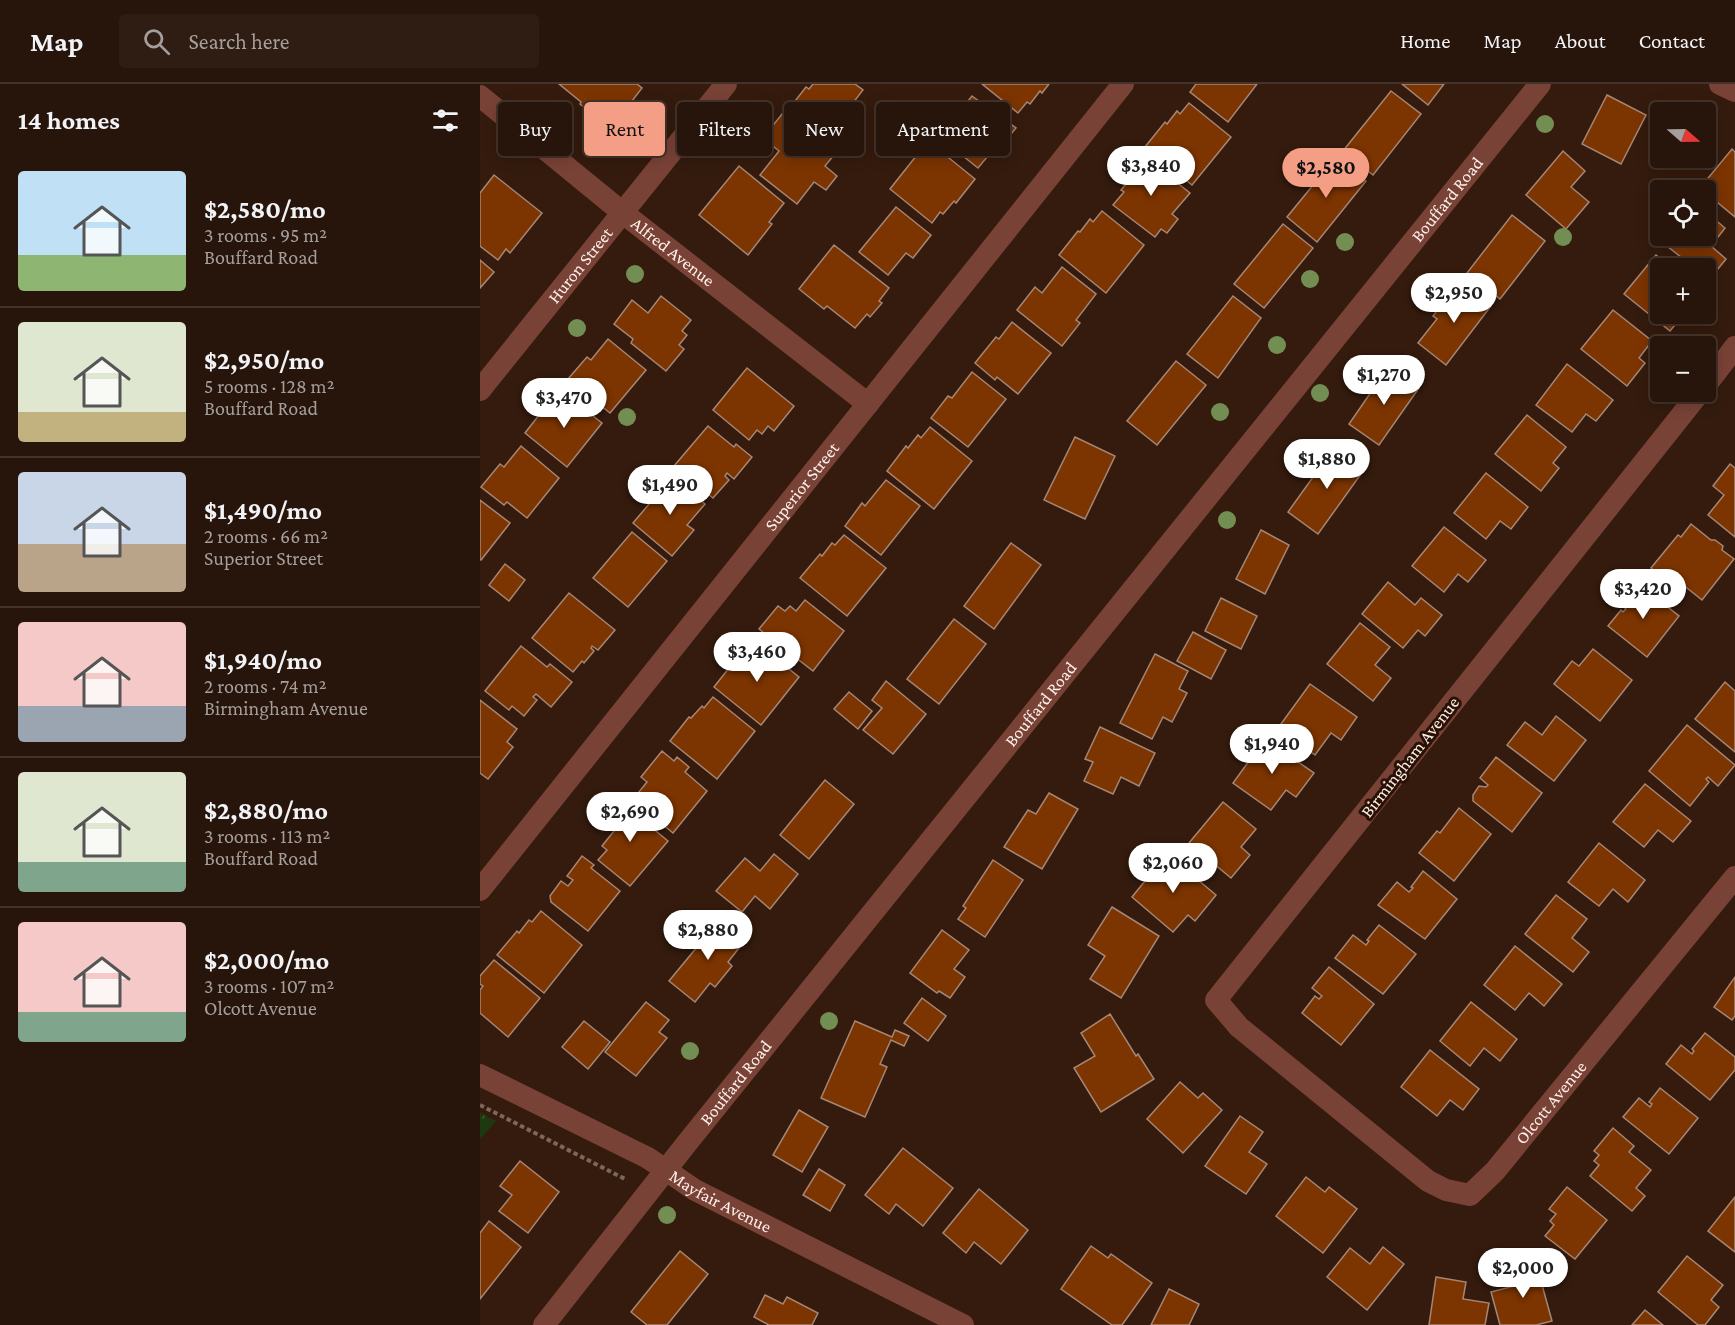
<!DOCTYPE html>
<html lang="en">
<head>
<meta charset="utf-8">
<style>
	body { margin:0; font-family:"Crimson Pro",serif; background:#2f1d13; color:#f1f3f6; height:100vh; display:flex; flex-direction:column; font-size:22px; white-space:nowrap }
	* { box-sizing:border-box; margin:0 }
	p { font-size:20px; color:#a49e9c }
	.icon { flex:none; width:33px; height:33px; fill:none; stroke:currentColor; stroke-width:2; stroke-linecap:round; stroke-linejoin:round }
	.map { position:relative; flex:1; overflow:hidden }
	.sheet { display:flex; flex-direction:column; background:#27140a; width:480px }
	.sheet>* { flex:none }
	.banner { position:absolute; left:18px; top:18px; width:570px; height:54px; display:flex; gap:12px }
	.needle { width:39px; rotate:110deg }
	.controls { position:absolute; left:1170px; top:18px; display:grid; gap:12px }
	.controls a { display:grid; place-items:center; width:66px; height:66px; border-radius:6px; background:#27140a; box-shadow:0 3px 15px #0003,0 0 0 2px #43332b; font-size:30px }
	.price { position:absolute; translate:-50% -51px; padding:0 14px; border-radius:21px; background:#fff; color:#222; font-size:20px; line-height:39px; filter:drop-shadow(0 2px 3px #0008) }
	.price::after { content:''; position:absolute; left:50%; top:36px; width:18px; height:14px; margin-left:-9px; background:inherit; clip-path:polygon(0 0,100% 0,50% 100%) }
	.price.current { background:#f49e86; color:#111 }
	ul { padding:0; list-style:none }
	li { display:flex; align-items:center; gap:18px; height:150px; padding:0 18px }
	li+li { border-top:2px solid #43332b }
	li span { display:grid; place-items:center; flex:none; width:168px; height:120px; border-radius:6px; color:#555 }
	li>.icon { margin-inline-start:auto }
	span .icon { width:72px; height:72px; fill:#fffc; stroke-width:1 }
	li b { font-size:26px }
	h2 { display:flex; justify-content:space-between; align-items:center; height:72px; padding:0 18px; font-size:26px }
	.tag { padding:0 21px; border-radius:6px; background:#27140a; box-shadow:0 3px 15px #0003,0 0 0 2px #43332b; font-size:21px; line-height:54px }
	.tag.current { background:#f49e86; color:#111 }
	header { display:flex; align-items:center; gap:36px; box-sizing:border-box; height:84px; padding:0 30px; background:#27140a; border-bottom:2px solid #43332b }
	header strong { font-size:28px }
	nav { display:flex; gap:33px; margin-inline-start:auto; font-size:21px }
	.search { width:420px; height:54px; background:#2f1d13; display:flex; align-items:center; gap:15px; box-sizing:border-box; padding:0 21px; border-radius:6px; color:#a49e9c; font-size:22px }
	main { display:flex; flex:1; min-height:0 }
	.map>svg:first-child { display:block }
	.forest { fill:url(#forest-crowns) }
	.building { fill:#7c3400; stroke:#a68675; stroke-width:1.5 }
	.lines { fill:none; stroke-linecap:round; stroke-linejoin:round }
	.path { stroke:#7c675b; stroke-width:4; stroke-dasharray:4.5 3; stroke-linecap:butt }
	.street { stroke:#794237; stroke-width:22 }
	.tree { fill:#738e53 }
	.labels { text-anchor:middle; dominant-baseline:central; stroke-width:6; stroke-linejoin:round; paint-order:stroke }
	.street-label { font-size:18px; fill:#feefe8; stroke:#2a1105 }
</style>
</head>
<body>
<header>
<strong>Map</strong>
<div class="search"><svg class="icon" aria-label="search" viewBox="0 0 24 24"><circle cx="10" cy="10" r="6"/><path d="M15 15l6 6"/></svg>Search here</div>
<nav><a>Home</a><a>Map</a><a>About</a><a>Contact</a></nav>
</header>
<main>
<section class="sheet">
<h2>14 homes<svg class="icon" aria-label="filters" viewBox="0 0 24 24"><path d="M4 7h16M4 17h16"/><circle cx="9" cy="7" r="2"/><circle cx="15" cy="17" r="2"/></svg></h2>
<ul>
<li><span style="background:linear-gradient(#bfe0f5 70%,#8fb573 0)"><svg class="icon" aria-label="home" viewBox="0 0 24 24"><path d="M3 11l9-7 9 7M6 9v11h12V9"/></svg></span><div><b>$2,580/mo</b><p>3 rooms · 95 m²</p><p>Bouffard Road</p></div></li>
<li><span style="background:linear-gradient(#dfe7d0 75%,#c2b280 0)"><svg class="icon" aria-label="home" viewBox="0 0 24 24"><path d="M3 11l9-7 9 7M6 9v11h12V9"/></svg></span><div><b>$2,950/mo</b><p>5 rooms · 128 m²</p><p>Bouffard Road</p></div></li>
<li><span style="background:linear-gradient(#c9d6e8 60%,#b9a48a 0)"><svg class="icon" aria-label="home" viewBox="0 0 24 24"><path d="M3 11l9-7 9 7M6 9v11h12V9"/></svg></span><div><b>$1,490/mo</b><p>2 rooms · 66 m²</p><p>Superior Street</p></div></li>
<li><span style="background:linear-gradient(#f6c9c9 70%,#9aa5b1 0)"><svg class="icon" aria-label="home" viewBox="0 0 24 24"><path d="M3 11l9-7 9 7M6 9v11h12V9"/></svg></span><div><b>$1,940/mo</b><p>2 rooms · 74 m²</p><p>Birmingham Avenue</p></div></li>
<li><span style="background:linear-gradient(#dfe7d0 75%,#7fa58c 0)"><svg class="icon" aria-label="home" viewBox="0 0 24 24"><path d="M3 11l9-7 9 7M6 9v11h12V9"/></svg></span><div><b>$2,880/mo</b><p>3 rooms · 113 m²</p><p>Bouffard Road</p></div></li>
<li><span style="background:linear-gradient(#f6c9c9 75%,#7fa58c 0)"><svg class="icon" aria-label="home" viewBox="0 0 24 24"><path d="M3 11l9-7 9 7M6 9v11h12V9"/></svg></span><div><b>$2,000/mo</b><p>3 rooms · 107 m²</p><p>Olcott Avenue</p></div></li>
</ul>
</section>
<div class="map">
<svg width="1255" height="1241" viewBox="0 0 1255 1241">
	<defs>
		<pattern id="forest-crowns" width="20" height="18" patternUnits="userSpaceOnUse" patternTransform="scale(1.5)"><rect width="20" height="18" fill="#1d3910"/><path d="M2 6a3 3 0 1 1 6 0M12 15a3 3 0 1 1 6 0" fill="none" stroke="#3f5633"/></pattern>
	</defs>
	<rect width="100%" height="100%" fill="#341b0d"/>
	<path class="forest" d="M0 1029 16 1037 0 1055Z"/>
	<g class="building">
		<path d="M79 0H157L162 4 152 17 156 21 145 35 140 31 130 45 100 20 101 18Z"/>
		<path d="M333 0H375L383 6 345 55 308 26 326 3 329 5Z"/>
		<path d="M502 0H569L562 9 560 7 550 20 547 18 538 29Z"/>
		<path d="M716 0H777L748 38 710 8Z"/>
		<path d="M922 0H964L948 21Z"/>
		<path d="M911 7 941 30 893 91 863 67Z"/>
		<path d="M1127 11 1166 31 1141 80 1102 60Z"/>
		<path d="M492 12 536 44 519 65 512 59 509 63 513 66 498 84 459 53Z"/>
		<path d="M709 19 751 53 712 101 665 63 685 38 687 40 697 27 700 30Z"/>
		<path d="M302 30 354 71 345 82 357 92 346 106 334 98 317 120 280 91 299 67 283 54Z"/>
		<path d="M448 57 495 95 476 119 474 117 463 130 460 128 452 139 410 105Z"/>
		<path d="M1252 65 1255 68V133L1220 104Z"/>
		<path d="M1083 67 1105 87 1091 103 1109 118 1086 145 1046 111Z"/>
		<path d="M660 69 710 109 692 130 698 135 687 149 681 145 675 153 633 121 644 108 641 106 651 94 644 89Z"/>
		<path d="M856 73 886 97 837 158 807 133Z"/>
		<path d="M259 82 304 119 289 138 292 140 268 171 219 131Z"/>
		<path d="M14 91 62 129 30 169 26 165 18 176 0 162V109Z"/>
		<path d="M416 123 451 151 433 174 426 169 408 191 379 168Z"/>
		<path d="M622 127 664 161 626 209 579 171 598 147 600 148 610 135 613 138Z"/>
		<path d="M1226 128 1245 144 1231 162 1246 175 1229 196 1226 193V184H1215L1183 159 1189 152H1226Z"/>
		<path d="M1032 131 1065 157 1020 215 987 189Z"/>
		<path d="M803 140 833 164 784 224 754 200Z"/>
		<path d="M354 161 409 204 399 217 402 219 390 233 387 230 375 244 347 222 344 225 319 205Z"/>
		<path d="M1176 171 1192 184H1180V230H1204L1190 247 1144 210Z"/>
		<path d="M0 176 14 188 0 204Z"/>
		<path d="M582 183 616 210 596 236 600 239 582 262 537 226 555 203 562 209Z"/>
		<path d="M982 200 1011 222 966 281 938 259 957 235 953 232 967 213 970 216Z"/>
		<path d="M181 212 211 236 202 247 207 251 199 261 204 265 186 287 151 259 153 255 134 240 152 216 168 229Z"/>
		<path d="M753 212 781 234 738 294 707 270Z"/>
		<path d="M1133 226 1172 257 1159 274 1165 279 1147 302 1101 265Z"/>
		<path d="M532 238 571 269 538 310 517 293 515 296 495 279 516 253 519 255Z"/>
		<path d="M128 255 166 286 130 329 88 295 107 273 111 276Z"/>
		<path d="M696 277 726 301 677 361 647 337Z"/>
		<path d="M1087 280 1133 316 1116 337 1106 330 1092 348 1056 321Z"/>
		<path d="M909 282 939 304 899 361 869 340Z"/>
		<path d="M267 284 314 322 294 347 288 342 282 350 277 346 269 356 233 326Z"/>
		<path d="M492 288 526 315 488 363 451 334 468 312 472 314Z"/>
		<path d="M84 309 122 339 87 383 45 349 63 326 68 329Z"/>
		<path d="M1047 331 1086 363 1073 379 1079 384 1061 407 1015 370Z"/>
		<path d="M228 342 254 363 256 360 272 373 254 395 247 389 245 392 249 396 233 414 194 382Z"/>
		<path d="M450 343 492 377 454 425 407 387 426 362 428 364 438 351 441 354Z"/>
		<path d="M595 353 635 372 605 435 564 416Z"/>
		<path d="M856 361 886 383 838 450 808 428Z"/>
		<path d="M41 362 79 394 47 434 27 418 24 421 1 403 20 380 24 383Z"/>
		<path d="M1250 380 1255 384V453L1228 431 1244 411 1233 402Z"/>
		<path d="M1006 389 1048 423 1031 445 1020 437 1006 455 974 429Z"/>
		<path d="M192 393 225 420 207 441 214 446 192 472 153 439Z"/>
		<path d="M406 396 440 422 401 471 365 442 382 419 385 422Z"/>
		<path d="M0 416 30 439 1 476 0 475Z"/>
		<path d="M1211 440 1231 456H1235L1243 462 1242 466 1254 475 1222 516 1197 496 1193 502 1171 484 1198 451 1201 453Z"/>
		<path d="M964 443 1006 476 988 498 978 490 964 508 932 482Z"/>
		<path d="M781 446 809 461 785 510 756 495Z"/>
		<path d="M152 448 187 477 148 523 113 494Z"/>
		<path d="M364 451 406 484 367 532 320 494 340 470 342 472 352 459 355 461Z"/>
		<path d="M531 459 561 481 514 545 484 522Z"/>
		<path d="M25 480 45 496 29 517 9 501Z"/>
		<path d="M908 498 935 521 941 514 962 531 945 552 938 546 923 564 882 530Z"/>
		<path d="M1156 498 1199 532 1167 573 1128 542 1141 526 1143 528 1146 525 1139 519Z"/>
		<path d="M89 509 135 546 118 566 112 562 111 564 114 567 104 579 102 577 93 588 52 554Z"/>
		<path d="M741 514 777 532 761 565 725 547Z"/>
		<path d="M325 516 364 547 333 587 279 545 298 522 305 527 310 522 316 527Z"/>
		<path d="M474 535 506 560 459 620 427 595Z"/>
		<path d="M880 539 910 563 895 581 911 594 893 617 847 580Z"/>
		<path d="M713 548 746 566 731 595 697 577Z"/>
		<path d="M277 559 319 593 281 641 234 603 253 579 255 581 265 568 268 570Z"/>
		<path d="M41 562 67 583 70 580 92 598 71 623 56 610 53 613 57 616 44 632 32 622 29 626 5 607Z"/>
		<path d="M1113 565 1152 596 1120 637 1074 600 1092 577 1099 582Z"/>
		<path d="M675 570 708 587 699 605 707 609 692 638 683 633 672 655 640 639Z"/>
		<path d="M406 597 446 630 413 670 383 646 402 624 392 616Z"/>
		<path d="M1245 598 1255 607V668L1215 635Z"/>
		<path d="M830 600 877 633 861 656 851 649 835 671 798 644Z"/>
		<path d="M369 608 392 627 378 645 354 625Z"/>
		<path d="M233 613 275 647 237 695 190 657 209 633 211 634 222 622 224 624Z"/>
		<path d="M0 616 37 645 27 658 33 663 8 695 0 689Z"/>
		<path d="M1076 632 1106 656 1074 697 1027 661 1045 638 1062 651Z"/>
		<path d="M1207 641 1255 681 1238 702 1228 693 1226 695 1229 698 1210 722 1169 687Z"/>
		<path d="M620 643 675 669 659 702 641 693 633 710 604 697 613 678 605 675Z"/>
		<path d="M785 655 834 689 816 713 806 706 791 726 753 699Z"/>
		<path d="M182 667 194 677 197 673 209 683 205 688 227 707 193 749 157 719 162 712 158 709 167 698 161 693Z"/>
		<path d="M1016 673 1062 709 1032 748 993 717V711L999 702 1006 703 1008 701 1000 694Z"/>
		<path d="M345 696 374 720 329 775 300 751Z"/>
		<path d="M1165 700 1211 737 1193 758 1178 746 1164 763 1133 738Z"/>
		<path d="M569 709 598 725 562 785 524 763 548 726 556 730Z"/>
		<path d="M143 715 161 731 159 733 188 757 150 802 118 776 127 766 122 762 134 747 123 738Z"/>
		<path d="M743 718 776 745 761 763 770 771 751 794 709 759Z"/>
		<path d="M979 724 1011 750 974 797 939 769 957 747 960 749Z"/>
		<path d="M1119 759 1165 796 1148 818 1133 805 1119 822 1088 798Z"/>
		<path d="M294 770 318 790 290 825 275 812 262 828 236 807 265 774 280 787Z"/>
		<path d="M687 770 736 811 715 837 708 831 693 848 652 813Z"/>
		<path d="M102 772 114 781 111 784 140 807 108 847 71 818 70 812 81 797 88 802 93 796 87 792Z"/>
		<path d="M513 776 543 796 505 853 478 835 486 824 483 822Z"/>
		<path d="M943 787 977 815 945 855 898 821 917 798 929 808 933 804 931 803Z"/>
		<path d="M1076 811 1107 835 1092 854 1109 868 1093 888 1045 850Z"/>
		<path d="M632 823 679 852 641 914 610 895 625 872 608 861Z"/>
		<path d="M61 827 102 861 64 909 17 871 37 847 39 849 49 836 52 838Z"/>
		<path d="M241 834 266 855 248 878 252 882 235 903 230 899 215 918 189 897Z"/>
		<path d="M899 841 936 870 903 910 855 874 873 851 886 861 889 857 887 856Z"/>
		<path d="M462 846 489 866 474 885 485 893 470 914 459 907 457 909 430 889Z"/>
		<path d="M1035 862 1082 900 1064 922 1049 909 1035 926 1004 901Z"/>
		<path d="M14 876 60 914 28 953 0 929V906L3 902 0 900V892Z"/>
		<path d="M849 883 894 920 861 961 822 929 835 912 839 915 842 912 832 904Z"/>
		<path d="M1255 893V932L1252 936 1234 923Z"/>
		<path d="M442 914 466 932 448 957 424 939Z"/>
		<path d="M166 918 189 936 179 948 187 954 156 992 125 968Z"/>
		<path d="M991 918 1037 955 1020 977 1004 964 990 982 960 957Z"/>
		<path d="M630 930 656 972 658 970 674 995 621 1028 594 984 615 972 601 949Z"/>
		<path d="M104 937 130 958 108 985 82 963Z"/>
		<path d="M375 937 412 953 415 946 429 952 424 962 411 956 400 980 407 983 385 1033 341 1014Z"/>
		<path d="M1225 949 1255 973V986L1230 1016 1186 980 1201 961 1212 970 1214 967 1212 965Z"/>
		<path d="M950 966 999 1005 983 1026 970 1016 957 1032 921 1003Z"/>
		<path d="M700 998 718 1014 723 1009 742 1026 703 1069 667 1035Z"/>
		<path d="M1180 1004 1218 1034 1189 1070 1143 1033 1159 1014 1170 1023 1172 1020 1169 1018Z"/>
		<path d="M319 1026 348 1043 322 1088 293 1071Z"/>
		<path d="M760 1032 783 1048 769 1068 787 1080 766 1110 725 1082Z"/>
		<path d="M1133 1044 1154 1062 1149 1068 1171 1086 1156 1104 1165 1112 1152 1127 1110 1092 1119 1081 1114 1077 1119 1071 1114 1067Z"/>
		<path d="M423 1064 473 1104 443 1142 416 1120 409 1130 385 1111Z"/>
		<path d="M40 1077 79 1108 48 1149 19 1127 32 1111 20 1102Z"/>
		<path d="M339 1085 365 1101 350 1127 323 1111Z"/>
		<path d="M826 1093 845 1108 849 1103 877 1125 843 1169 796 1132Z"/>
		<path d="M1087 1103 1127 1136 1095 1175 1065 1152 1074 1141 1070 1137 1076 1130 1069 1125Z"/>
		<path d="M499 1105 548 1146 521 1180 494 1158 486 1169 463 1149Z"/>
		<path d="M1255 1113V1168L1228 1147Z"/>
		<path d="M9 1137 41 1163 0 1215V1149Z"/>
		<path d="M611 1162 628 1174 631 1170 672 1199 642 1241H632L581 1205Z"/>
		<path d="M903 1163 924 1180 887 1226 847 1193 870 1164 890 1180Z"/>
		<path d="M200 1167 228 1190 187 1241H167L151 1228Z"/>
		<path d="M1207 1172 1243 1201 1231 1216 1239 1223 1225 1241H1218L1178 1208Z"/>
		<path d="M1056 1179 1072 1237 1056 1241H1020L1011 1208 1034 1202 1030 1186Z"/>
		<path d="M956 1193 986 1198 983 1215 1009 1219 1005 1241H949Z"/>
		<path d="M689 1205 719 1220 709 1241H671Z"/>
		<path d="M285 1211 303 1220 307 1213 338 1229 332 1241H289L274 1233Z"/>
		<path d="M1165 1226 1183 1241H1152Z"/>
	</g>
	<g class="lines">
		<path class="path" d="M0 1021 147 1096"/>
		<g class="street">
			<path d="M1240 0 1255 7"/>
			<path id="s1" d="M0 12 143 129 388 320"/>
			<path d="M1226 301 1255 263"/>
			<path id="s2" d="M0 306 246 0"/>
			<path id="s3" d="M1220 308 736 916 759 943 948 1097 966 1106 990 1111 1015 1087 1255 793"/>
			<path id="s4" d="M0 806 643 0"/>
			<path id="s5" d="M0 991 168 1074 215 1106 483 1241"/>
			<path id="s6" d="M64 1241 207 1059 1060 0"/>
		</g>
	</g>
	<g class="tree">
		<circle cx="1065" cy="40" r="9"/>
		<circle cx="1083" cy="153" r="9"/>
		<circle cx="865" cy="158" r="9"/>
		<circle cx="155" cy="190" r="9"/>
		<circle cx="830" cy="195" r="9"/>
		<circle cx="97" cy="244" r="9"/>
		<circle cx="797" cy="261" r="9"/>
		<circle cx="840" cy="309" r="9"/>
		<circle cx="740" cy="328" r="9"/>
		<circle cx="147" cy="333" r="9"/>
		<circle cx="747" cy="436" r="9"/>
		<circle cx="349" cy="937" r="9"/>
		<circle cx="210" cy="967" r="9"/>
		<circle cx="187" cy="1131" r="9"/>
	</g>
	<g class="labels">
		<g class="street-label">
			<text stroke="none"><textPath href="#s6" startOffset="1443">Bouffard Road</textPath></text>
			<text stroke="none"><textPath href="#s1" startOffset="248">Alfred Avenue</textPath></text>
			<text stroke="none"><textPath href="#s2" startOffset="160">Huron Street</textPath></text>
			<text stroke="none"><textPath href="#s4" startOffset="516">Superior Street</textPath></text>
			<text stroke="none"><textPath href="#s6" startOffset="795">Bouffard Road</textPath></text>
			<text transform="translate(930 673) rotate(-52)">Birmingham Avenue</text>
			<text stroke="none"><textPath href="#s6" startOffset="309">Bouffard Road</textPath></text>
			<text stroke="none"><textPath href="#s3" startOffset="1224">Olcott Avenue</textPath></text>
			<text stroke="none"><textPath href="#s5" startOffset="272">Mayfair Avenue</textPath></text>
		</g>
	</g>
</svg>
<div class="controls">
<a><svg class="needle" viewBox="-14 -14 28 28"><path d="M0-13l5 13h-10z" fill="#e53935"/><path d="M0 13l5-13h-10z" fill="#a49e9c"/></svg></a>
<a><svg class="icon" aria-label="locate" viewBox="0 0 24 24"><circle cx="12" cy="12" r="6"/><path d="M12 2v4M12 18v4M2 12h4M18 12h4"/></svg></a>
<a>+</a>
<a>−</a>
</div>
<b class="price" style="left:671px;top:113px">$3,840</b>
<b class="price current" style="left:846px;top:115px">$2,580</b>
<b class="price" style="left:974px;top:240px">$2,950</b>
<b class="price" style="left:904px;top:322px">$1,270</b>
<b class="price" style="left:84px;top:345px">$3,470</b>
<b class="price" style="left:847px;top:406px">$1,880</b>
<b class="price" style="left:190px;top:432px">$1,490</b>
<b class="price" style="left:1163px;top:536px">$3,420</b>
<b class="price" style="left:277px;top:599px">$3,460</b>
<b class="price" style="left:792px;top:691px">$1,940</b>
<b class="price" style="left:150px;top:759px">$2,690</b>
<b class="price" style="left:693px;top:810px">$2,060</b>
<b class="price" style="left:228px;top:877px">$2,880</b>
<b class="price" style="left:1043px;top:1215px">$2,000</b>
<div class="banner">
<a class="tag">Buy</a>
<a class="tag current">Rent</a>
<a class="tag">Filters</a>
<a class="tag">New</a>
<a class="tag">Apartment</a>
</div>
</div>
</main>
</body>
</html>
